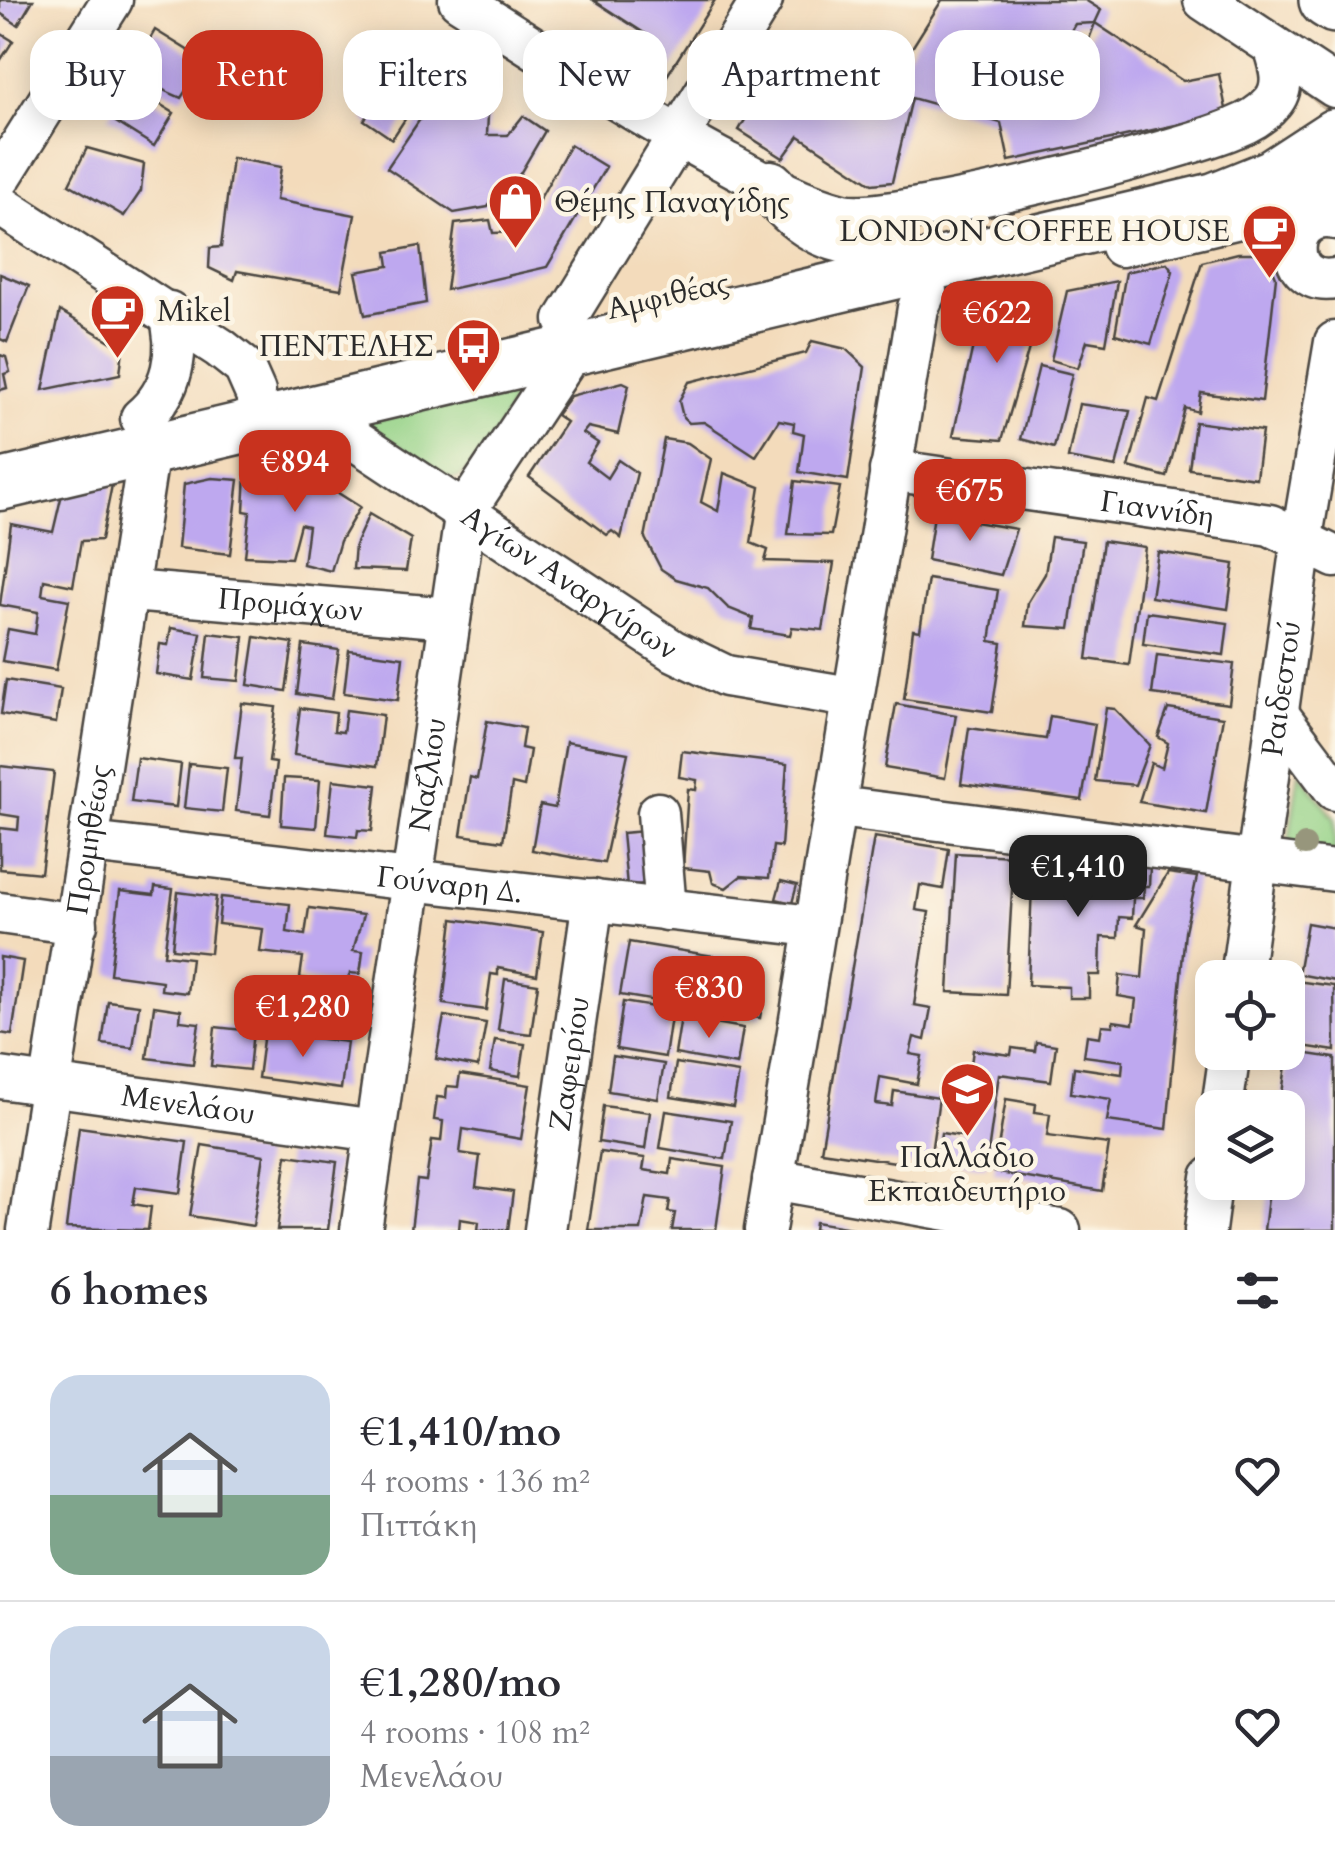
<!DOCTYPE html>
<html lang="en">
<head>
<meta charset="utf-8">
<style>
	body { margin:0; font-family:Cardo,serif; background:#f2f2f3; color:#2b2b33; height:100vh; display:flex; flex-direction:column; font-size:38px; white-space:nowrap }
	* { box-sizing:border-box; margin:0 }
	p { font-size:32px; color:#7c7c81 }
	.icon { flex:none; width:55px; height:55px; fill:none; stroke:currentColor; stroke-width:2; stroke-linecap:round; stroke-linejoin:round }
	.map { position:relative; height:1230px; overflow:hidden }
	.sheet { display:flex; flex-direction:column; background:#fff; flex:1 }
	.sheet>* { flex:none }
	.guide { position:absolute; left:30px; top:30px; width:1275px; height:90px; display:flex; gap:20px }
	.controls { position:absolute; left:1195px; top:960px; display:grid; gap:20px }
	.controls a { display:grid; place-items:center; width:110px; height:110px; border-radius:20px; background:#fff; box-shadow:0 5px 25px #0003; font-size:50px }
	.price { position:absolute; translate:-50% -85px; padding:0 22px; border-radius:20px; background:#c8321e; color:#fff; font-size:32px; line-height:65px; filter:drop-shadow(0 2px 5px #0008) }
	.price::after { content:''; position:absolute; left:50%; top:60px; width:30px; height:22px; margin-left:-15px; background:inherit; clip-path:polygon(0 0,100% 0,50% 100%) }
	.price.on { background:#222; color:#fff }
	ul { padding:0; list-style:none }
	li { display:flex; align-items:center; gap:30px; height:250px; padding:0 50px }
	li+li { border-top:2px solid #e1e1e2 }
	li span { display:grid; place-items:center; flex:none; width:280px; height:200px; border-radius:30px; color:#555 }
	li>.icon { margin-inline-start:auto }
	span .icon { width:120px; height:120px; fill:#fffc; stroke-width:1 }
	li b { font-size:42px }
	h2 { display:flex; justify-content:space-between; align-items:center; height:120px; padding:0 50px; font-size:42px }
	.chip { padding:0 35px; border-radius:30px; background:#fff; box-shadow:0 5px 25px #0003; font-size:35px; line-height:90px }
	.chip.on { background:#c8321e; color:#fff }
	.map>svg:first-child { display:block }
	.green { fill:#96d389; stroke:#607f5a; stroke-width:2.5 }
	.building { fill:#bea8ef }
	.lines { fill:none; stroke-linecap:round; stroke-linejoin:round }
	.major-tunnel { stroke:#cbb89e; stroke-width:50; stroke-dasharray:50 25; stroke-linecap:butt }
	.minor-casing { stroke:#494541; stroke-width:45 }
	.major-casing { stroke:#494541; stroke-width:55 }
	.highway-casing { stroke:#494541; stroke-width:60 }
	.minor { stroke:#fff; stroke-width:40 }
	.major { stroke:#fff; stroke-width:50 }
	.highway { stroke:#fff; stroke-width:55 }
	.tree { fill:#97967b }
	.labels { text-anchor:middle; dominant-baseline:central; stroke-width:9; stroke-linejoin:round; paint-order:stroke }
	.poi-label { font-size:30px; fill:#2b2b2b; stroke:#fcf5e5; text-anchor:start }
	.street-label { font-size:30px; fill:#2b2b2b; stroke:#fcf5e5 }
</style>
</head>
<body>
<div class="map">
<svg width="1335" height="1230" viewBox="0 0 1335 1230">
	<rect width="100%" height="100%" fill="#fcf5e5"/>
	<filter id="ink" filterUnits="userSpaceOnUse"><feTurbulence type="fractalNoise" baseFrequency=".01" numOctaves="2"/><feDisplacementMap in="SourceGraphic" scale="20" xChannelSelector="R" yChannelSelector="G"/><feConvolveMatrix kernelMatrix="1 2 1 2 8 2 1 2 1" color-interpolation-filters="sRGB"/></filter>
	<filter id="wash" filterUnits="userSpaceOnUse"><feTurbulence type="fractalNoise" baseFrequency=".0048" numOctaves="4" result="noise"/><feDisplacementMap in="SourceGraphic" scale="40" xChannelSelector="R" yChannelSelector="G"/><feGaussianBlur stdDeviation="2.25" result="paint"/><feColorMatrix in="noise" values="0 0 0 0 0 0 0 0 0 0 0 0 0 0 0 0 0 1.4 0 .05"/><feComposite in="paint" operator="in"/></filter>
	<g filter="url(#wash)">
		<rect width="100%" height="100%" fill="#f3dbbb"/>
		<g class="green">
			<path d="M515 384C518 405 477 468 458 478H448L368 427V421Z"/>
			<path d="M1299 772 1335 819V861L1287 853Z"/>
		</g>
		<g id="blocks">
			<g class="building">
				<path d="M0 0H33L18 25 0 13Z"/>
				<path d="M593 0H715L665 79 633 58 647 35Z"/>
				<path d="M942 0H1085L1101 10 1095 23 1075 24 1061 48 1053 43 1033 76 1062 99 1069 94 1095 23 1183 81 1219 74 1227 114 1009 161 1001 123 912 98 892 182 872 184 799 136 783 158 739 130 757 99 772 110 800 70 848 82 869 49 900 67Z"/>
				<path d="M155 30 205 61 181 98 129 75Z"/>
				<path d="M0 33 13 41 0 61Z"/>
				<path d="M415 45 442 63 392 139 364 120Z"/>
				<path d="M454 69 498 99 488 115 487 135H508L523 116 545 131 514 184 504 183 488 207 454 213 387 168Z"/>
				<path d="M140 92 174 113 154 146 108 117 123 93 134 100Z"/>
				<path d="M570 145 606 167 547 267 446 290 455 224 490 220 493 233 521 232Z"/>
				<path d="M87 148 144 164 141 191 124 216 69 184Z"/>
				<path d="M232 158 281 167 276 200 355 215 341 289 237 271 234 280 209 268 210 248 221 247Z"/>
				<path d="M420 246 426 303 365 315 356 272 389 266 387 252Z"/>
				<path d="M1238 253H1255L1270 262 1276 277 1262 401 1201 393 1198 412 1185 408 1167 477 1129 467 1148 398 1158 401 1202 262Z"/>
				<path d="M1167 263 1173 271 1151 344 1115 334 1126 272Z"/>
				<path d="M0 274 29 286 7 342 0 339Z"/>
				<path d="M1117 281 1106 344 1087 341 1078 368 1051 360 1067 291Z"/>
				<path d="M1039 292 1042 304 1002 440 953 436 982 305Z"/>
				<path d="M60 311 123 349 120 374 43 390Z"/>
				<path d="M812 341 846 349 865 367 848 480 799 472 804 434 793 431 794 423 779 420 756 456 704 422 689 423 683 417 679 401 689 382 806 353Z"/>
				<path d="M0 355 6 357 10 372 4 374 7 388 0 390Z"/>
				<path d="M1039 366 1072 374 1054 448 1021 439Z"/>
				<path d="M623 382 629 385 618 434 588 427 583 433 598 443 586 462 607 478 618 460 637 473 621 538 612 531 607 535 529 477 566 422 556 415 570 396Z"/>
				<path d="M1079 404 1130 411 1116 467 1068 458Z"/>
				<path d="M1195 422 1262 431 1256 478 1189 469Z"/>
				<path d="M664 439 688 443 711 459 701 502 718 511 724 473 760 487 751 543 768 550 765 561 834 563 823 630 792 627 790 635 751 629 753 618 728 608 708 588 676 579 661 569 645 538Z"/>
				<path d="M267 460 291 463 360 507 340 541 331 571 303 564 308 526 300 524 291 558 245 556 250 512 244 511 246 473 264 471Z"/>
				<path d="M212 478 239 480 230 554 178 548 184 484Z"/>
				<path d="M113 480 101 540 81 541 73 586 44 580 42 595 69 600 56 670 2 661 8 629 35 634 38 612 0 605 11 524 53 532 62 494Z"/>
				<path d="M795 481 840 487 831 535 788 534Z"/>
				<path d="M369 514 411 539 406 571 353 569 355 545Z"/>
				<path d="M934 515 1016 529 1001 575 927 560Z"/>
				<path d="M1051 537 1083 541 1070 629 1025 626 1028 602 1045 574Z"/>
				<path d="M1103 541 1145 547 1129 665 1087 659Z"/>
				<path d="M1158 552 1234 564 1228 609 1151 597Z"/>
				<path d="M928 579 998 590 990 641 1002 643 992 712 904 699 913 630 920 631Z"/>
				<path d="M1147 612 1228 623 1224 655 1143 644Z"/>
				<path d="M171 628 201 633 193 680 156 674 160 644 168 645Z"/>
				<path d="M209 633 244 637 239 681 204 678Z"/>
				<path d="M255 637 293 643 286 691 248 685Z"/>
				<path d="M303 645 339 650 332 699 297 694Z"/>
				<path d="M349 650 403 657 398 700 344 693Z"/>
				<path d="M1157 655 1234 664 1229 704 1152 694Z"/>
				<path d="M6 680 61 689 56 723 1 714Z"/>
				<path d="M242 703 276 707 269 762 276 763 270 815 236 811 242 758H235Z"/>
				<path d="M896 704 956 715 945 778 885 768Z"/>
				<path d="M300 708 336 713 334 731 343 732 346 710 383 715 377 766 294 755Z"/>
				<path d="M1106 708 1115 709 1150 745 1135 785 1095 781Z"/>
				<path d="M1168 709 1223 717 1206 813 1139 802 1151 763 1162 768 1168 743 1158 737Z"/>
				<path d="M1050 716 1095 724 1082 800 961 784 969 728 1046 739Z"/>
				<path d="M487 721 524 728 521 748 530 750 524 787 512 784 503 841 461 835 470 777 477 779Z"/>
				<path d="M566 742 628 753 604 863 532 850 540 805 555 808Z"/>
				<path d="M682 751 787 764 781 847 773 846 769 878 741 876 726 888 713 883 710 871 683 868 688 789 696 790 697 780 679 777Z"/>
				<path d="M137 758 181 764 176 807 131 802Z"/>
				<path d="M189 764 227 768 222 812 184 808Z"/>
				<path d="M0 766 54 772 41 873 0 869V828L18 830 19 817 0 814Z"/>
				<path d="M284 778 320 780 316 828 281 825Z"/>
				<path d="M333 780 377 785 372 831 358 830 357 837 327 834Z"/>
				<path d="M657 830 662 882 627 886 622 833Z"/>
				<path d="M874 837 949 849 943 889 920 885 916 910 929 912 914 1005 931 1008 925 1040 914 1037 910 1054 922 1056 917 1084 880 1077 876 1104 892 1106 894 1091 939 1098 929 1167 821 1151Z"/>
				<path d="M956 853 1014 856 1006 995 948 992Z"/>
				<path d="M1041 862 1150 867 1149 886H1144L1143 898H1133L1132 918 1119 917 1118 938 1101 937 1100 975H1089V998H1069V987L1028 985 1032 885H1040Z"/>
				<path d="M1168 873 1197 877 1185 931 1167 1129 1107 1121 1111 1099 1071 1093 1074 1067 1122 1074 1123 1061 1084 1056 1087 1035 1100 1037 1102 1025 1113 1026V1021L1133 1024 1136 999 1118 996 1120 975 1142 978 1146 928 1136 925Z"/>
				<path d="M781 881 797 885 792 903 776 899Z"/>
				<path d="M155 887 173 889 164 955 191 958 187 993 161 990 162 981 110 974 120 891 154 895Z"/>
				<path d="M178 892 216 897 210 953 172 949Z"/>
				<path d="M221 897 290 904 287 932 305 935 309 908 363 915 353 951 363 952 360 974 350 973 348 985 300 978 303 957 260 952 263 929 218 924Z"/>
				<path d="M453 919 543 932 537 975 498 968V975L491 974 486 1010 443 1004Z"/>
				<path d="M1307 923 1335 928V981L1298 974Z"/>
				<path d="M629 942 762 964 759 981 766 982 760 1018 620 995Z"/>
				<path d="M0 957 23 961 12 1035 0 1033Z"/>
				<path d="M505 979 538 984 531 1034 498 1030Z"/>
				<path d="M1296 981 1334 986 1335 1051 1289 1044Z"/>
				<path d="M246 982 350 993 346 1033 262 1024 263 1017 243 1015Z"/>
				<path d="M108 1001 139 1005 133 1048 102 1044Z"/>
				<path d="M623 1002 672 1010 665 1057 616 1049Z"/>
				<path d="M154 1006 181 1010 180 1021 199 1023 193 1064 147 1058Z"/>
				<path d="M444 1016 486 1023 478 1067 436 1059Z"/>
				<path d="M681 1017 743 1028 737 1065 675 1054Z"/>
				<path d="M215 1027 253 1031 249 1070 211 1066Z"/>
				<path d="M264 1032 347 1042 341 1089 258 1078Z"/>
				<path d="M495 1040 525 1044 520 1076 490 1071Z"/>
				<path d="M1036 1042 1056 1045 1051 1081 999 1074 986 1167 937 1160 941 1133 961 1136 973 1050 1011 1055 1012 1048 1035 1051Z"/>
				<path d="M1288 1051 1335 1058V1230H1264L1270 1182H1288V1108H1280Z"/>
				<path d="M613 1056 664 1064 658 1099 608 1091Z"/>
				<path d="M676 1063 739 1073 733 1107 671 1097Z"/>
				<path d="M460 1074 530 1085 521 1139 463 1129 460 1153 480 1156 476 1187 513 1192 508 1230H478L479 1222 460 1219 459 1230H411L417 1180 426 1181 432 1140 441 1141 443 1121 434 1120 437 1097 446 1098 447 1086 458 1087Z"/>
				<path d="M1006 1099 1036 1104 1035 1112 1050 1114 1047 1136 1109 1144 1102 1191 994 1172Z"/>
				<path d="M603 1106 650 1112 645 1149 598 1142Z"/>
				<path d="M666 1111 731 1121 725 1159 660 1148Z"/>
				<path d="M79 1127 187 1142 180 1193 136 1187 133 1204 151 1207 148 1230 66 1228Z"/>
				<path d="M202 1145 264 1155 253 1226 190 1216Z"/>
				<path d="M600 1152 645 1158 643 1170 670 1174 672 1159 725 1167 716 1230H672L675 1213 668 1212 670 1200 647 1197 641 1230H588Z"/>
				<path d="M287 1155 337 1162 328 1230H277Z"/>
				<path d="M815 1222 852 1228V1230H814Z"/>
			</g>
		</g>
	</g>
	<g filter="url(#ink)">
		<use href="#blocks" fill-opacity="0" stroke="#494541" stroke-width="2.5"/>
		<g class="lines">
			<path class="major-tunnel" d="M1325 111 1335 99"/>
			<defs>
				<g id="minor">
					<path d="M459 0C544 54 629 110 718 158 757 179 799 203 843 214 888 225 1182 151 1234 128 1247 123 1263 114 1272 103 1287 86 1279 65 1273 46"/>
					<path d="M1204 0 1335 87"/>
					<path d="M0 178 112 0"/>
					<path d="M0 205 220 348 244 367 255 392"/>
					<path d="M1335 219C1283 209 1282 288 1335 279"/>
					<path d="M1121 246 1239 218 1335 177"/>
					<path d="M565 320 762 0"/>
					<path id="s1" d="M313 412 672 650 726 676 850 697"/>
					<path d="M141 418C173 392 181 351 169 312"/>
					<path id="s2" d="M890 470 1270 525 1335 557"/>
					<path id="s3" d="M131 591 450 618"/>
					<path d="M1278 714 1335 790"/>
					<path d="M838 807 1335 871"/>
					<path d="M658 813 666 910"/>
					<path id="s4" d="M90 843 812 926"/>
					<path d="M0 913 77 924"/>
					<path id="s5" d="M1241 978 1302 537 1335 342"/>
					<path id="s6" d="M0 1078 375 1131"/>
					<path d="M1222 1108 1230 1052"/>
					<path d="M773 1179 1060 1230"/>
					<path id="s7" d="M28 1230 149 450"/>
					<path id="s8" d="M361 1230 466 510 571 352"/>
					<path id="s9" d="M545 1230 593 900"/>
					<path d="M765 1230 918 308 926 291"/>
					<path d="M1205 1230 1212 1177"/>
				</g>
				<g id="major">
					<path d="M770 186C809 232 832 239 891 244"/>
					<path d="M0 485 1215 198 1272 175 1335 134"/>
				</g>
				<path id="highway" d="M1327 0 1335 5"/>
			</defs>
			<use href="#minor" class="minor-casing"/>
			<use href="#major" class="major-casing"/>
			<use href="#highway" class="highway-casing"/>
			<use href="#minor" class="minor"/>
			<use href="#major" class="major"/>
			<use href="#highway" class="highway"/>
		</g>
		<circle class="tree" cx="1305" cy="845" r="11"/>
	</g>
	<defs>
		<symbol id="shop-pin" viewBox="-11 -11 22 30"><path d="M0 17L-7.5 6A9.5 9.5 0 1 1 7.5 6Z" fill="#c8321e" stroke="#fcf5e5"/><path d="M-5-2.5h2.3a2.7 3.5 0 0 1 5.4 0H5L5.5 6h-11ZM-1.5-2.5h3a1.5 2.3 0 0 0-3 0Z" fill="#fff"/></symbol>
		<symbol id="cafe-pin" viewBox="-11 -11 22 30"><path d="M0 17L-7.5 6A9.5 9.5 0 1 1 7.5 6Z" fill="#c8321e" stroke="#fcf5e5"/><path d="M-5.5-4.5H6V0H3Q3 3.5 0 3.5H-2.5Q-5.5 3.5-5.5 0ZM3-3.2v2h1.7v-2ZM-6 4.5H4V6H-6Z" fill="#fff"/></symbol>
		<symbol id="bus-pin" viewBox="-11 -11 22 30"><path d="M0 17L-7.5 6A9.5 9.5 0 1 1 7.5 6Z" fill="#c8321e" stroke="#fcf5e5"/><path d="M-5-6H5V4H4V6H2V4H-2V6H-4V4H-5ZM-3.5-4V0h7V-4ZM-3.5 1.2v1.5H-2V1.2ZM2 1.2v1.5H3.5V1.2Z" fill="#fff"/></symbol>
		<symbol id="school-pin" viewBox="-11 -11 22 30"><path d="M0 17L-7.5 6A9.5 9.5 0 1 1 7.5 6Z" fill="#c8321e" stroke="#fcf5e5"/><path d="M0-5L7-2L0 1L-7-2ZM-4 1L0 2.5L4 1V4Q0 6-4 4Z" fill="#fff"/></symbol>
	</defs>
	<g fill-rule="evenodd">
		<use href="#shop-pin" x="484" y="170" width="63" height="86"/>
		<use href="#cafe-pin" x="1238" y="200" width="63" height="86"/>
		<use href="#cafe-pin" x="86" y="280" width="63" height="86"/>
		<use href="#bus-pin" x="442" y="314" width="63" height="86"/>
		<use href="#school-pin" x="936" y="1058" width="63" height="86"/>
	</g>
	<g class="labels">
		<g class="poi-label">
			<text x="554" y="202">Θέμης Παναγίδης</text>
			<text x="1230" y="231" text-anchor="end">LONDON COFFEE HOUSE</text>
			<text x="157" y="311">Mikel</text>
			<text x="434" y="346" text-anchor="end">ΠΕΝΤΕΛΗΣ</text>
			<text x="967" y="1157" text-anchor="middle">Παλλάδιο<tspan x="967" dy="34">Εκπαιδευτήριο</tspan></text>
		</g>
		<g class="street-label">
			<text transform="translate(668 296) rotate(-13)">Αμφιθέας</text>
			<text stroke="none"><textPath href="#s2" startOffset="270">Γιαννίδη</textPath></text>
			<text stroke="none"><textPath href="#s1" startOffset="308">Αγίων Αναργύρων</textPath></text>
			<text stroke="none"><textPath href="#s3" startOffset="160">Προμάχων</textPath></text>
			<text stroke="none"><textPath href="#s5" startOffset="292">Ραιδεστού</textPath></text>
			<text stroke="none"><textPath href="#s8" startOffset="460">Ναζλίου</textPath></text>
			<text stroke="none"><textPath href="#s7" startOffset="395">Προμηθέως</textPath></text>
			<text stroke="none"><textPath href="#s4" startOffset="362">Γούναρη Δ.</textPath></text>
			<text stroke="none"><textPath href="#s9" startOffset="168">Ζαφειρίου</textPath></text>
			<text stroke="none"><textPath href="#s6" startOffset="190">Μενελάου</textPath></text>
		</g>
	</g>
</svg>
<div class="controls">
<a><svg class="icon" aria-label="locate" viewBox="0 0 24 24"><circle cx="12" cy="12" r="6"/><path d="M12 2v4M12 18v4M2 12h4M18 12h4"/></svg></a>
<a><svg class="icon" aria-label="layers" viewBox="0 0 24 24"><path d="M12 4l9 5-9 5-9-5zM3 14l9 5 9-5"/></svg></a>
</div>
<b class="price" style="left:997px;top:366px">€622</b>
<b class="price" style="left:295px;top:515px">€894</b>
<b class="price" style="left:970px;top:544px">€675</b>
<b class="price on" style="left:1078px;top:920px">€1,410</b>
<b class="price" style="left:709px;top:1041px">€830</b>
<b class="price" style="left:303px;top:1060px">€1,280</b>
<div class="guide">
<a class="chip">Buy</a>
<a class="chip on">Rent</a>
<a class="chip">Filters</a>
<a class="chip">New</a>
<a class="chip">Apartment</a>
<a class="chip">House</a>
</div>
</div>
<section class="sheet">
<h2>6 homes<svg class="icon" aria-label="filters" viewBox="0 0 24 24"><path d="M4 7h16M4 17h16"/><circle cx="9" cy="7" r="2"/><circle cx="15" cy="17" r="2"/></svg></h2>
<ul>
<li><span style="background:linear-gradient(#c9d6e8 60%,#7fa58c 0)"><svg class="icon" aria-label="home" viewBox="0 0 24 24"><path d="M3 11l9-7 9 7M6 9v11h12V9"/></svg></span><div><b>€1,410/mo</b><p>4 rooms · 136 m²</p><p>Πιττάκη</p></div><svg class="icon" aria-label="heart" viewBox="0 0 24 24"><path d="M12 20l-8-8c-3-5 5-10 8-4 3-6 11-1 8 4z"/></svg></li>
<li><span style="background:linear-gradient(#c9d6e8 65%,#9aa5b1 0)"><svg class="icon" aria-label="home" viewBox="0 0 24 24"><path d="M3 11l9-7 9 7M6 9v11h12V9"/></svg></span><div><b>€1,280/mo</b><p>4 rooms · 108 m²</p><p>Μενελάου</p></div><svg class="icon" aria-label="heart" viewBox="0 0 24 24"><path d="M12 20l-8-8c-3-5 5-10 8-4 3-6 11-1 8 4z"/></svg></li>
</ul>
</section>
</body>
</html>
